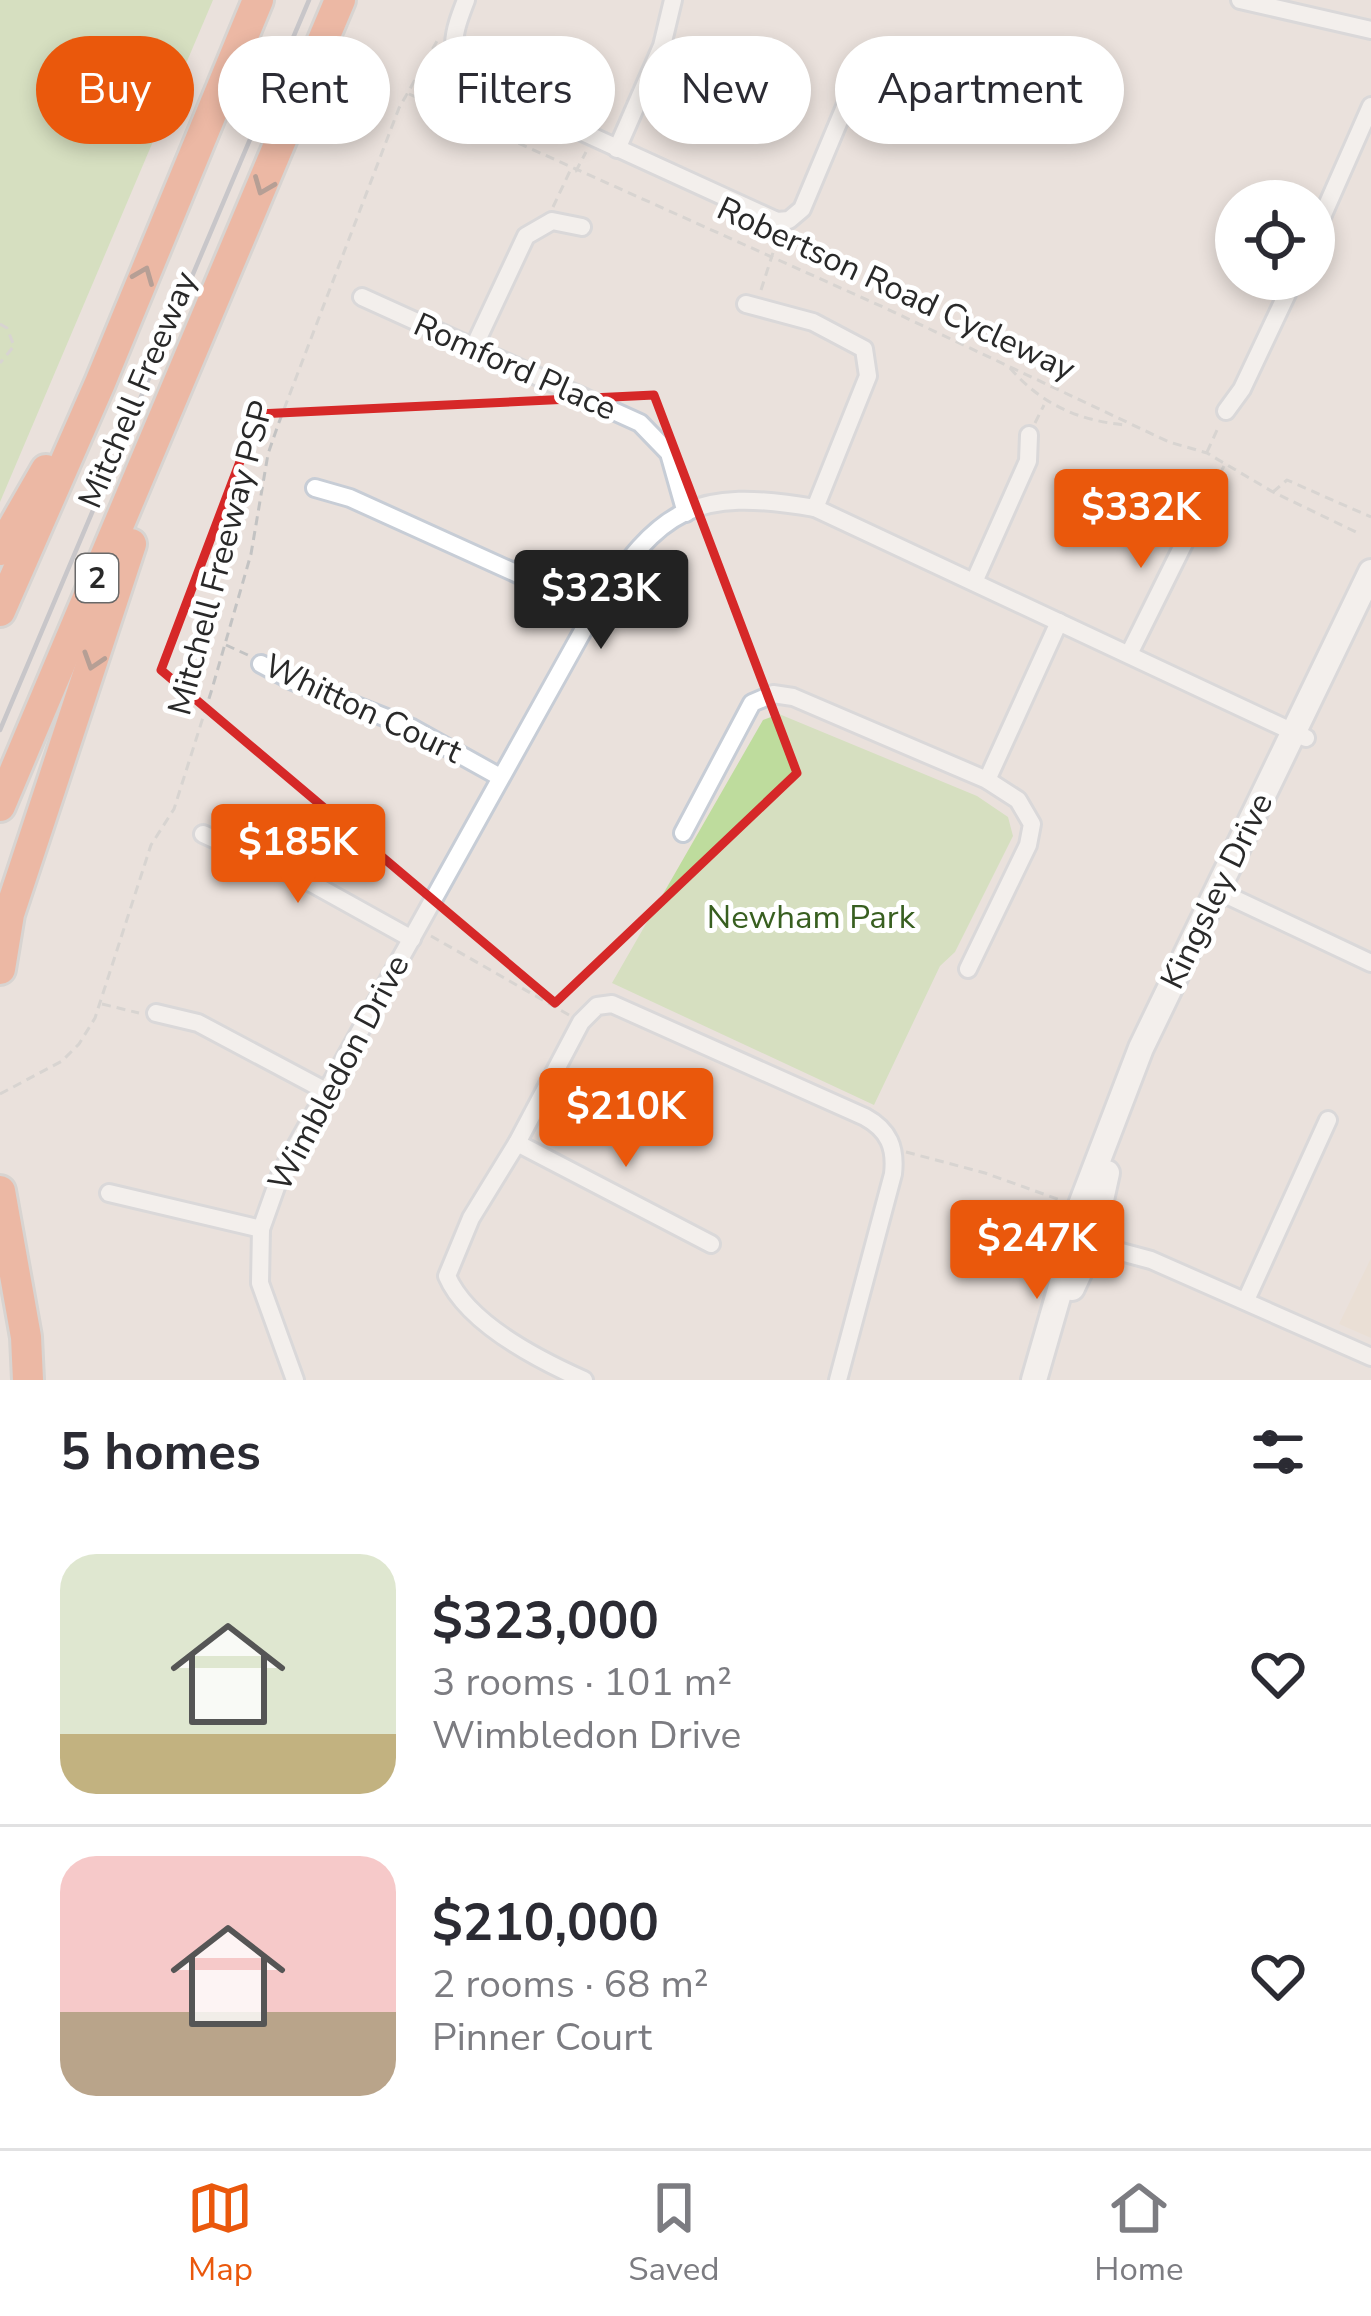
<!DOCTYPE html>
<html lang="en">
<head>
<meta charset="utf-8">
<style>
	body { margin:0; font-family:"Nunito Sans",sans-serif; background:#f2f2f3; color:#2b2b33; height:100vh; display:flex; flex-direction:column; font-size:45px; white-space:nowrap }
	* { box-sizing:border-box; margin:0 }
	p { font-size:39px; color:#7c7c81 }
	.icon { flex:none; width:66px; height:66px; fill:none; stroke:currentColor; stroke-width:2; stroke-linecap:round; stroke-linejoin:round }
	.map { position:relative; height:1380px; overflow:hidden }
	.drawer { display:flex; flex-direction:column; background:#fff; flex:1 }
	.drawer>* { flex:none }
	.top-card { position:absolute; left:36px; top:36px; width:1299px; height:108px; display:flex; gap:24px }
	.tools { position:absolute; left:1215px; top:180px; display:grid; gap:24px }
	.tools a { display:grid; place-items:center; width:120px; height:120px; border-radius:50%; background:#fff; box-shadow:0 6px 18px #0003; font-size:60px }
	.price { position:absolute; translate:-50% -102px; padding:0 27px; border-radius:12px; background:#ea580c; color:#fff; font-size:39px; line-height:78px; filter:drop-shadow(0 3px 6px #0008) }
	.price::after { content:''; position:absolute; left:50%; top:72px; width:36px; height:27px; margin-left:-18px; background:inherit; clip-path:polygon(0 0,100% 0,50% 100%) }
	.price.selected { background:#222; color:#fff }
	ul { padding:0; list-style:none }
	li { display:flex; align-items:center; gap:36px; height:300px; padding:0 60px }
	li+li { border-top:3px solid #e1e1e2 }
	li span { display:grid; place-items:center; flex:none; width:336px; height:240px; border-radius:36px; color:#555 }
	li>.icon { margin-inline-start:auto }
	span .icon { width:144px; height:144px; fill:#fffc; stroke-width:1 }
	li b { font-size:51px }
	h2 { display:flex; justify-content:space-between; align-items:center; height:144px; padding:0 60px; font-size:51px }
	.chip { padding:0 42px; border-radius:54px; background:#fff; box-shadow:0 6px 18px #0003; font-size:42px; line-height:108px }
	.chip.selected { background:#ea580c; color:#fff }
	.tab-bar { display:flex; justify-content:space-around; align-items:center; height:168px; border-top:3px solid #e1e1e2; background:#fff; font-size:33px; color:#7c7c81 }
	.tab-bar a { display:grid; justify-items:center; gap:6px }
	.tab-bar .selected { color:#ea580c }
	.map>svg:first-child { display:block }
	.education { fill:#eadbcd }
	.green { fill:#bedc9d }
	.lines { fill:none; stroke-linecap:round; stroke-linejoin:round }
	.street-casing { stroke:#c7cdd6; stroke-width:22 }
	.secondary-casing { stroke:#c7cdd6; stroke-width:30 }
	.highway-casing { stroke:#c3c3c3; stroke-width:36 }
	.path { stroke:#c3c3c3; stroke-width:3; stroke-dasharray:9 6; stroke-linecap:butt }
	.street { stroke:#fff; stroke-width:16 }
	.secondary { stroke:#fff; stroke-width:24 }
	.highway { stroke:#f08661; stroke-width:30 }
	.rail { stroke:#9fa5b2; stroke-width:4.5 }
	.oneway { stroke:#794e3f }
	.marked { fill:none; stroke:#d62828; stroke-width:9; stroke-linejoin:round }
	.labels { text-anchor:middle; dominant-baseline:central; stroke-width:10; stroke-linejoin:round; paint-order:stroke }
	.shield { fill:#fff; stroke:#696969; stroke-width:3 }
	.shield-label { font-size:30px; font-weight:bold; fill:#292929 }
	.street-label { font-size:33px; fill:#292929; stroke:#fff }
	.park-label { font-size:33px; fill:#385f20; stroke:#fff }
</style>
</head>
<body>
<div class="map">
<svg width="1371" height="1380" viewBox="0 0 1371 1380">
	<rect width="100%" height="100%" fill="#eae1dc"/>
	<path class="education" d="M1371 1258V1338L1339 1324Z"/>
	<g class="green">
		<path d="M0 0H213L0 502Z"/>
		<path d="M779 714 977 796 1008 817 1013 836 955 952 940 966 874 1105 612 983 763 720Z"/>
	</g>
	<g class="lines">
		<defs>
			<g id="street">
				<path d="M466 0C454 31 444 57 473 82L777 221 789 220 802 209 857 78"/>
				<path d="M1240 0 1371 30"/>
				<path d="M617 149 662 46 673 0"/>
				<path d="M1314 235 1371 106"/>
				<path d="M362 297 640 423 669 453 686 513"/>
				<path d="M746 304 813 322 864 349 868 376 815 508"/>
				<path d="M472 351 526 236 552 221 582 227"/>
				<path d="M1226 411 1242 389 1294 279"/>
				<path d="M315 488 350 498 595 609"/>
				<path d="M974 582 1028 461 1029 435"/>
				<path d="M1129 654 1200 511"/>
				<path d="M261 664 293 681 412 728 500 777"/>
				<path d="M987 780 1059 622"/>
				<path d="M683 833 752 703 773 694 793 697 987 780 1018 800 1032 824 1028 845 968 969"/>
				<path d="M203 834 313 884 412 939"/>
				<path d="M1216 890 1371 963"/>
				<path d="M156 1013 198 1023 324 1090"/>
				<path d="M517 1143 711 1244"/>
				<path d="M109 1193 261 1229"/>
				<path d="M1095 1245 1151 1260 1371 1357"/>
				<path d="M1246 1300 1328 1120"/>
				<path d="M295 1380 260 1283 261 1229 281 1173 595 609C660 508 694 487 815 508L1306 738"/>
				<path d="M584 1380C539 1360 467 1323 447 1276L471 1218 517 1143 581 1022 597 1006 612 1004 865 1117C889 1130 896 1148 893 1174L838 1380"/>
			</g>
			<g id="secondary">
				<path d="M1077 1215 1141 1048 1371 572"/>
				<path d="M1102 1224 1101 1200 1107 1173"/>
				<path d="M1072 1288 1091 1247"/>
				<path d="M1034 1380 1064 1276 1070 1238"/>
			</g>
			<g id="highway">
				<path d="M0 550 46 470"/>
				<path d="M0 611 100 383 258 0"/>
				<path d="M0 806 340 0"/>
				<path d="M0 969 9 914 131 544"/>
				<path d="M0 1191 26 1337 28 1380"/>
			</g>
		</defs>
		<use href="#street" class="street-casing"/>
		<use href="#secondary" class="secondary-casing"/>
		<use href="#highway" class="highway-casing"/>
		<g class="path">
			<path d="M409 94 883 307 1169 442 1207 453 1273 492 1360 534"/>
			<path d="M464 117 473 99"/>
			<path d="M553 207 570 171H576L586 152"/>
			<path d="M761 290 778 237"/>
			<path d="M0 324 7 328 14 346 0 363"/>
			<path d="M1010 368C1041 404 1079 421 1126 425"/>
			<path d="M1035 423 1044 405"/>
			<path d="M1207 452 1218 428"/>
			<path d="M1273 492 1287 480 1371 517"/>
			<path d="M1206 500 1224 466"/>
			<path d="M226 645 250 656"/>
			<path d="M431 936 569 1015"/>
			<path d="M102 1004 139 1013"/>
			<path d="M0 1094 62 1061 79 1044 95 1018 151 845 174 809 212 689 251 554 268 454 278 425 399 108 437 41"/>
			<path d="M906 1152 985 1173 1063 1201"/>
		</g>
		<use href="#street" class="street"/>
		<use href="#secondary" class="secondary"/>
		<use href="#highway" class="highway"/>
		<path class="rail" d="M0 730 309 0"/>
	</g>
	<defs><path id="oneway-chevron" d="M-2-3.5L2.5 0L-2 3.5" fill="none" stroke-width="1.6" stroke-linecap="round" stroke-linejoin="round" transform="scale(3)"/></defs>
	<g class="oneway">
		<use href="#oneway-chevron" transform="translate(263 186) rotate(112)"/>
		<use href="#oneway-chevron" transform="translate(144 275) rotate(-68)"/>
		<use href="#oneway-chevron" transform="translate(93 661) rotate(108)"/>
	</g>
	<path d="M0 0H1371V1380H0ZM654 395 797 773 555 1003 161 670 258 414Z" fill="#eae1dc" fill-opacity=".55" fill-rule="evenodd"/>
	<path class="marked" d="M654 395 797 773 555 1003 161 670 258 414Z"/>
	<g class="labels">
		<rect class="shield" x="76" y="554" width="42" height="48" rx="9"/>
		<g class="shield-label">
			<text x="97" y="578">2</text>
		</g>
		<g class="street-label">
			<text transform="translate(896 289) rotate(25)">Robertson Road Cycleway</text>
			<text transform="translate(515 367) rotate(24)">Romford Place</text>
			<text transform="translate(138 390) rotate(-67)">Mitchell Freeway</text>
			<text transform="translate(221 558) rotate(-75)">Mitchell Freeway PSP</text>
			<text transform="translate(363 709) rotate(25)">Whitton Court</text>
			<text transform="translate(1217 891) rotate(-64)">Kingsley Drive</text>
			<text transform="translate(339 1073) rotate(-62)">Wimbledon Drive</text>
		</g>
		<g class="park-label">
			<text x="811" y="917">Newham Park</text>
		</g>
	</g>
</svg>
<div class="tools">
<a><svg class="icon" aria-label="locate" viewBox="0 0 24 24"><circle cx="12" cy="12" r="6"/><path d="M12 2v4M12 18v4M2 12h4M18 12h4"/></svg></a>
</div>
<b class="price" style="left:1141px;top:571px">$332K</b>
<b class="price selected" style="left:601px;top:652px">$323K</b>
<b class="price" style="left:298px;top:906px">$185K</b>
<b class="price" style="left:626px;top:1170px">$210K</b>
<b class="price" style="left:1037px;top:1302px">$247K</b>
<div class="top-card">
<a class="chip selected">Buy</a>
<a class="chip">Rent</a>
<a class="chip">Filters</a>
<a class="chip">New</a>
<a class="chip">Apartment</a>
</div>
</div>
<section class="drawer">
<h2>5 homes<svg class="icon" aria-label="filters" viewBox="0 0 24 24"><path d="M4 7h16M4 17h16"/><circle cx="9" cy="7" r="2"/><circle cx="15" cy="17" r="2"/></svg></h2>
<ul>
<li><span style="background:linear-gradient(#dfe7d0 75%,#c2b280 0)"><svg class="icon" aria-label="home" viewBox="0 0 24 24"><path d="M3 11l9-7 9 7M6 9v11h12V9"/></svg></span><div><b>$323,000</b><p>3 rooms · 101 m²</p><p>Wimbledon Drive</p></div><svg class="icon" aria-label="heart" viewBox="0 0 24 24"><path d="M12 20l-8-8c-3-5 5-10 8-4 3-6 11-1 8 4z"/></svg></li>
<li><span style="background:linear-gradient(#f6c9c9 65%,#b9a48a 0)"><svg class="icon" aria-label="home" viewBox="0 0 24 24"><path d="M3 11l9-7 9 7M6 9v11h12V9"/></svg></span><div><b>$210,000</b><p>2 rooms · 68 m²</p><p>Pinner Court</p></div><svg class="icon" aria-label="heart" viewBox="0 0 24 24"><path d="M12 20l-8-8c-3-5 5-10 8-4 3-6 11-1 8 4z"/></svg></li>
</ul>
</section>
<nav class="tab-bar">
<a class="selected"><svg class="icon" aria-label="map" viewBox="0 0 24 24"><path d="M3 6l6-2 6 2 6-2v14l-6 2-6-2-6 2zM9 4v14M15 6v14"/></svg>Map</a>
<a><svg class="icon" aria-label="saved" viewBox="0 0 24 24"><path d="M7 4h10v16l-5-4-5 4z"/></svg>Saved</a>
<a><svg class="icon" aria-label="home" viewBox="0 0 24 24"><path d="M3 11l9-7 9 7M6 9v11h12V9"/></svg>Home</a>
</nav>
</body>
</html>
